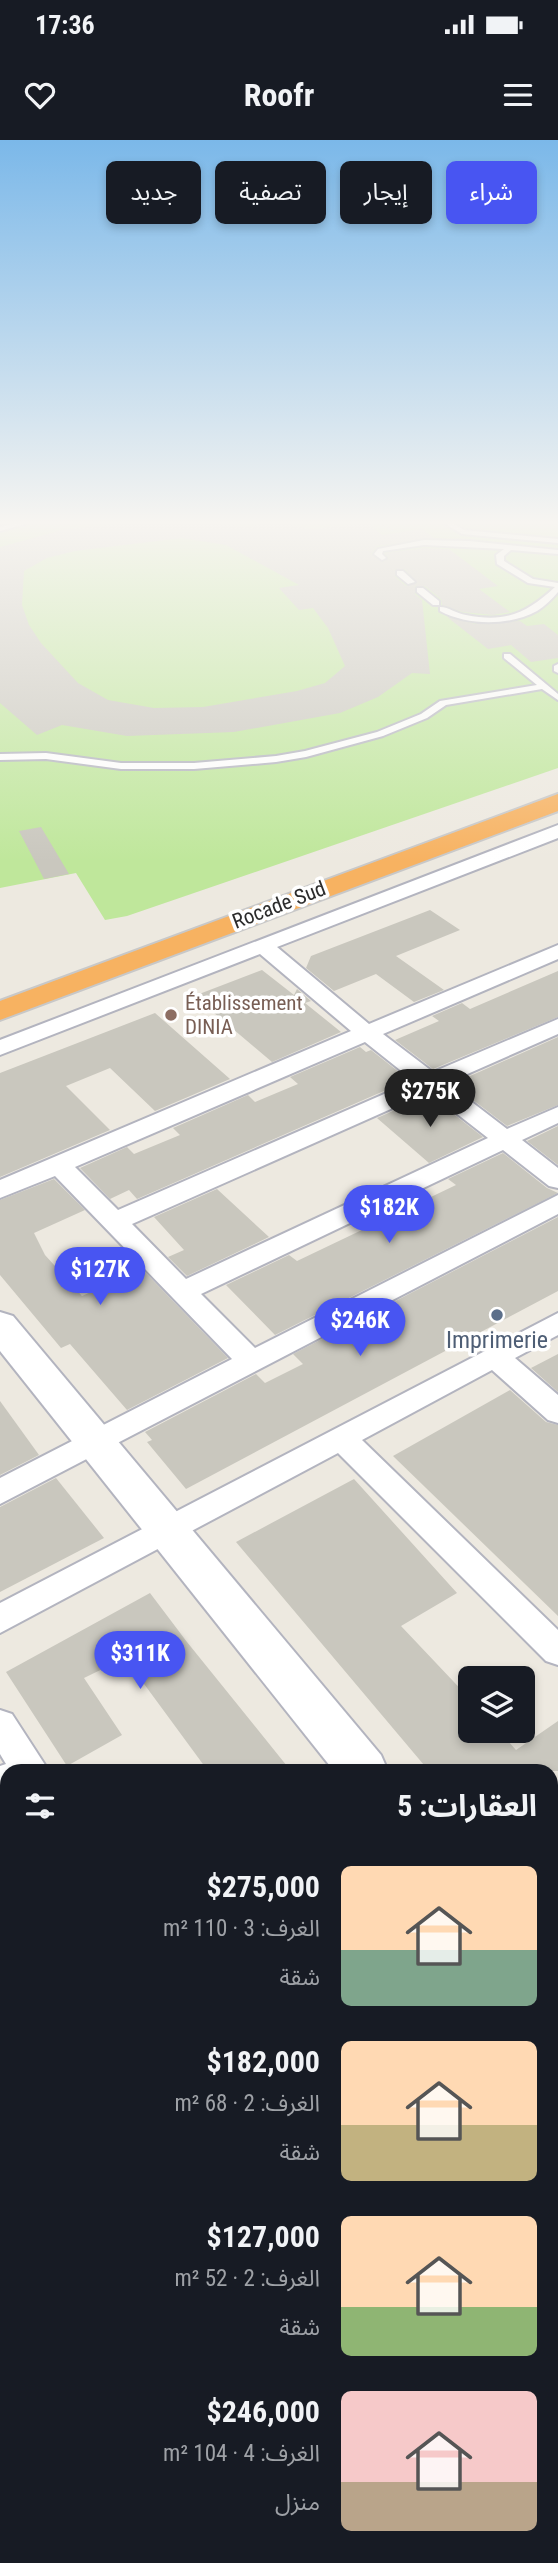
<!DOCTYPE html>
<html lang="ar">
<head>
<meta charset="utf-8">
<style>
	body { margin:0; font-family:"Roboto Condensed","Noto Sans Arabic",sans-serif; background:#242831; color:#f1f3f6; direction:rtl; height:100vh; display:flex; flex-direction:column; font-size:26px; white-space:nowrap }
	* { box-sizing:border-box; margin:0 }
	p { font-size:23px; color:#9ea1a6 }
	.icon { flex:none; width:38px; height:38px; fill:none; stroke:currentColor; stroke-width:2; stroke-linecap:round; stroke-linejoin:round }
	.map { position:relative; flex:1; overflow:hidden; direction:ltr }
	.details { position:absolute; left:0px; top:1624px; width:558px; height:800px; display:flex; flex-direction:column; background:#171b24; border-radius:21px 21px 0 0; box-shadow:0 4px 10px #0003; direction:rtl }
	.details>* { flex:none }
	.hud { position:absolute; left:21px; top:21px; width:516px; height:63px; direction:rtl; display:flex; gap:14px }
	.tools { position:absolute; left:458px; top:1526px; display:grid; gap:14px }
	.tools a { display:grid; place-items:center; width:77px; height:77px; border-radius:10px; background:#171b24; box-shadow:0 4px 10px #0003; font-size:35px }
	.price { position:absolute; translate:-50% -60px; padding:0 16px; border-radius:24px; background:#4855f2; color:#fff; font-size:23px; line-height:46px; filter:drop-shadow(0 2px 4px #0008) }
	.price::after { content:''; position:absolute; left:50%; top:42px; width:21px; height:16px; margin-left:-10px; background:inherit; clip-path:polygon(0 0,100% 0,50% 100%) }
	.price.active { background:#222; color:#fff }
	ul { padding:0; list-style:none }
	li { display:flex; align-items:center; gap:21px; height:175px; padding:0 21px }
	li span { display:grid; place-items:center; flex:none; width:196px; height:140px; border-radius:10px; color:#555 }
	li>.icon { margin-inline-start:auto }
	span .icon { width:84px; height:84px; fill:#fffc; stroke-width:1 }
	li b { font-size:30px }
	h2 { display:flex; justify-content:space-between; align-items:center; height:84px; padding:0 21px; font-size:30px }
	.chip { padding:0 24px; border-radius:10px; background:#171b24; box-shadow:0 4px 10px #0003; font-size:24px; line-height:63px }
	.chip.active { background:#4855f2; color:#fff }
	.status { display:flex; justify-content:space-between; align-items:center; height:49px; padding:0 35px; background:#171b24; direction:ltr }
	.status svg { height:19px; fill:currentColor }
	header { display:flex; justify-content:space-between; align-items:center; height:91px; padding:0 21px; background:#171b24; font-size:32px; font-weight:700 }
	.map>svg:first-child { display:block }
	.pitch { fill:#bfe79b }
	.building { fill:#c9c7be; fill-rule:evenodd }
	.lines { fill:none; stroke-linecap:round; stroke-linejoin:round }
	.lane-casing { stroke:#b3b4bf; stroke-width:4 }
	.street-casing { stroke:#b3b4bf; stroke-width:4 }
	.secondary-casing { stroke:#b3b4bf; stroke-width:4 }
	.highway-casing { stroke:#c8c8c8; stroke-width:4 }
	.path { stroke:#c8c8c8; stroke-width:2.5; stroke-dasharray:2.5 2; stroke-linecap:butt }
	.lane { fill:#fff; fill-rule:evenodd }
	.street { fill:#fff; fill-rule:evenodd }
	.secondary { fill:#fff; fill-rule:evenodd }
	.highway { fill:#f7b261; fill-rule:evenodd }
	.education-dot { fill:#8d6e63; stroke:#fff; stroke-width:2.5 }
	.service-dot { fill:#5c6f8a; stroke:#fff; stroke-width:2.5 }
	.labels { text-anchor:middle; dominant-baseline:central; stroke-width:7; stroke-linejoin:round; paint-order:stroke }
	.far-street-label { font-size:21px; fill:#2c2c2c; stroke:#fff }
	.far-education-label { font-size:21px; fill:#785e54; stroke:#fff; text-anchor:start }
	.service-label { font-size:24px; fill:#4e5e75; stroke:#fff }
</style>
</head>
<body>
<div class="status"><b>17:36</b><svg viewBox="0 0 49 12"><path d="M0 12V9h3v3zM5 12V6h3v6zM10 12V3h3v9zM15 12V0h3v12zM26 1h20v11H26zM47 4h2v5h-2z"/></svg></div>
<header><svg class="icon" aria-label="menu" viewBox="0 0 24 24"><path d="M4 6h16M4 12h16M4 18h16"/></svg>Roofr<svg class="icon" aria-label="heart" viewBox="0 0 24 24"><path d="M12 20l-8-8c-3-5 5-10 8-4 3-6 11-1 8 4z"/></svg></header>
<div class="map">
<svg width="558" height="2423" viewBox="0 0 558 2423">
	<rect width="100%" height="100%" fill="#ede9e0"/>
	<path class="pitch" d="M0 383H558V628L127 776 105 780 76 733 0 748Z"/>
	<g class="building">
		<path d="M129 383H211L249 387 261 383H283L311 389 368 383 382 395 422 389 434 398 377 406 371 414 383 422 389 418 385 413 424 408 449 409 498 446 479 449 510 472 493 475 463 472 442 465 441 459 425 446H415V454L422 460 430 534 412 533 378 557 340 573 234 592 127 596 62 585 37 595 0 563V407L66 389ZM182 398 226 405 299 445 279 448 299 470 313 468 328 488 345 526 325 543 297 551 203 567 154 568 108 560 78 543 41 503 29 485 22 465 24 431 47 418 75 411ZM395 429H405L417 443 406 446 395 437Z"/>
		<path d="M447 477 476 484 520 481 527 486 544 484 558 495V518L531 522 511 505 488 509Z"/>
		<path d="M41 687 69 734 44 739 19 691Z"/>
		<path d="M430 770 460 790 396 816 444 850 414 862 376 834 334 851 306 828 311 816Z"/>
		<path d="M262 830 294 855 297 849 311 861 305 863 341 892 272 922 194 856Z"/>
		<path d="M558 831V877L433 929 395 900 439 881 432 876 462 863 470 869Z"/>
		<path d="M155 873 230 939 155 971 110 928 66 946 110 990 0 1037V933Z"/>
		<path d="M558 897V965L507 986 452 944Z"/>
		<path d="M360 907 366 912 371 910 409 940 137 1059 129 1050 110 1059 80 1028 127 1007 134 1014 180 995 173 988 248 955 255 962 298 944 290 937Z"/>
		<path d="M429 955 483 997 429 1023 377 978Z"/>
		<path d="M558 986V1025L527 1001Z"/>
		<path d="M503 1013 547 1048 558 1053 275 1195 226 1145 289 1115 297 1121 456 1045 448 1039Z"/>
		<path d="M54 1039 85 1070 34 1093 45 1115 82 1156 142 1129 228 1218 127 1270 70 1204 61 1208 0 1135V1060Z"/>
		<path d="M217 1049 269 1097 187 1136 168 1117 184 1110 154 1077Z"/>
		<path d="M558 1077V1151L186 1349 147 1302 152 1300 145 1292 256 1234 265 1243 303 1224 293 1214Z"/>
		<path d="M558 1214V1252L531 1228Z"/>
		<path d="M510 1250 546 1282 558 1285V1476L393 1316Z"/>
		<path d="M0 1261 39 1315 0 1335Z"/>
		<path d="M56 1338 104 1398 0 1452V1367Z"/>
		<path d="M354 1339 457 1453 401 1486 471 1560V1591H499L516 1610 558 1581V1631H429L236 1402Z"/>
		<path d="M150 1453 187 1502 291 1631H208L125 1518 84 1538 122 1595 67 1626 6 1532Z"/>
	</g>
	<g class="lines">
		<defs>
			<g id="lane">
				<path d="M17 383H28L0 391V387Z"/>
				<path d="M444 383H452L464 390 558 399V403L462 394Z"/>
				<path d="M424 400 469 401 558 410V414L511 410 504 416V421L533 439 558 443V452C552 459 545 466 537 471 510 486 468 486 440 471V467C449 467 457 474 466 475 506 483 527 473 555 447L528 443 497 424 496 415 504 409 424 405 383 411 382 414 386 418 382 420 374 414 378 409Z"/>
				<path d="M397 431H403L415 442 408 444 397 435Z"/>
				<path d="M417 448H423L439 461V465H433L417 452Z"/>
				<path d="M504 514H510L558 554V560L542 549 446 565 427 578 383 596 306 617 276 622 194 629H121L46 619 0 620V614L46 613 121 623H194L276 616 305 611 377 592 421 574 440 561 537 545 504 518Z"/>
				<path d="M558 524V533L554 531V526Z"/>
			</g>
			<g id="street">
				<path d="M558 685V698L277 807 369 884 558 805V819L383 894 433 932 558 879V894L447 943 507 989 558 967V983L522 1000 558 1028V1048L549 1046 503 1010 201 1154 255 1208 558 1055V1074L0 1364V1338L232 1219 55 1036 0 1058V1040L351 891 260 814 0 915V900ZM365 902 414 941 118 1070 75 1027ZM429 952 488 998 186 1139 132 1084Z"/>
				<path d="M558 1173V1195L515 1218 558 1255V1283L548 1280 492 1230 362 1300 558 1490V1525L546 1521 338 1313 0 1493V1463Z"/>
				<path d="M0 1570 12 1574 49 1631H7V1658L0 1660V1626L6 1624 0 1614Z"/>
				<path d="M558 1652V1688L551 1691V1655Z"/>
				<path d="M7 1842V1884L0 1887V1845Z"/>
				<path d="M558 1923V1966L551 1968V1925Z"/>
				<path d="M0 1976 7 1979V2076L0 2079V2034L7 2031 0 2028Z"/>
				<path d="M551 2375 558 2378V2423H538L534 2417H551Z"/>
				<path d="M7 2397V2417H42L40 2423H0V2400Z"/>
				<path d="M140 2417H191L194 2423H143Z"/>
			</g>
			<g id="secondary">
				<path d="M0 1172 13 1176 381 1615 388 1631H334L0 1211Z"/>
				<path d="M551 1835 558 1838V1897L551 1894Z"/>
			</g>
			<path id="highway" d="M558 654V671L0 880V861Z"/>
		</defs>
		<use href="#lane" class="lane-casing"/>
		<use href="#street" class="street-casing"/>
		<use href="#secondary" class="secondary-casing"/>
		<use href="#highway" class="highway-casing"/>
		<path class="path" d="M379 383 395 391"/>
		<use href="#lane" class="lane"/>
		<use href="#street" class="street"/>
		<use href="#secondary" class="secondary"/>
		<use href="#highway" class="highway"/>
	</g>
	<linearGradient id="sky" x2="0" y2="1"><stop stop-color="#7bb8e9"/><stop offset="0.53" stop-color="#f7f5f1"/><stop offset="1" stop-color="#f7f5f1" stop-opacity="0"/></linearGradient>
	<rect width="558" height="722" fill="url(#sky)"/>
	<circle class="education-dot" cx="171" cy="875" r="7"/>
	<circle class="service-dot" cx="497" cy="1175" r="7"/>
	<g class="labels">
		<g class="far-street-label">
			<text transform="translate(279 765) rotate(-21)">Rocade Sud</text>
		</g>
		<g class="far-education-label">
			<text x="185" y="863">Établissement<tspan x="185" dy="24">DINIA</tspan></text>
		</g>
		<g class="service-label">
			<text x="497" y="1200">Imprimerie</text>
		</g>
	</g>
</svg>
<div class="tools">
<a><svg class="icon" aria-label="layers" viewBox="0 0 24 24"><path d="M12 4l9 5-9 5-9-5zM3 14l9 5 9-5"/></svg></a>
</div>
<b class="price active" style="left:430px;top:989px">$275K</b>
<b class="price" style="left:389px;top:1105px">$182K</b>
<b class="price" style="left:100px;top:1167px">$127K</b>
<b class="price" style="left:360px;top:1218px">$246K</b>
<b class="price" style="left:140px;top:1551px">$311K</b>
<div class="hud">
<a class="chip active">شراء</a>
<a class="chip">إيجار</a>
<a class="chip">تصفية</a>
<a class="chip">جديد</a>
</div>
<section class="details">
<h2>العقارات: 5<svg class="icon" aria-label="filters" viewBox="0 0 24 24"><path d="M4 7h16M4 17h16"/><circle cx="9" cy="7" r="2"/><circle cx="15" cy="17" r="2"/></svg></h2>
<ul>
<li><span style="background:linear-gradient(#ffd9b3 60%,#7fa58c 0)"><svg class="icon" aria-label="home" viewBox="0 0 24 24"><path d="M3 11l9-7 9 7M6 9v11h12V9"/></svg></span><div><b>$275,000</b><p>الغرف: 3 · 110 m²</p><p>شقة</p></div></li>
<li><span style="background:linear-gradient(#ffd9b3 60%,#c2b280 0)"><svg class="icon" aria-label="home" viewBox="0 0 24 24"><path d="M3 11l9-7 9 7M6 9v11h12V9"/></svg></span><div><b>$182,000</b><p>الغرف: 2 · 68 m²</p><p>شقة</p></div></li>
<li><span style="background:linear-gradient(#ffd9b3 65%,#8fb573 0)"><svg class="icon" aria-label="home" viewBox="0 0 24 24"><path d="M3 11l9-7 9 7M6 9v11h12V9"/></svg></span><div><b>$127,000</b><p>الغرف: 2 · 52 m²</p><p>شقة</p></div></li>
<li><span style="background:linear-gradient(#f6c9c9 65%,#b9a48a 0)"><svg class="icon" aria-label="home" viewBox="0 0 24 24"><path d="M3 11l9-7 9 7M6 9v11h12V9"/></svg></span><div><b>$246,000</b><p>الغرف: 4 · 104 m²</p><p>منزل</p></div></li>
</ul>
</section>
</div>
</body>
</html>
